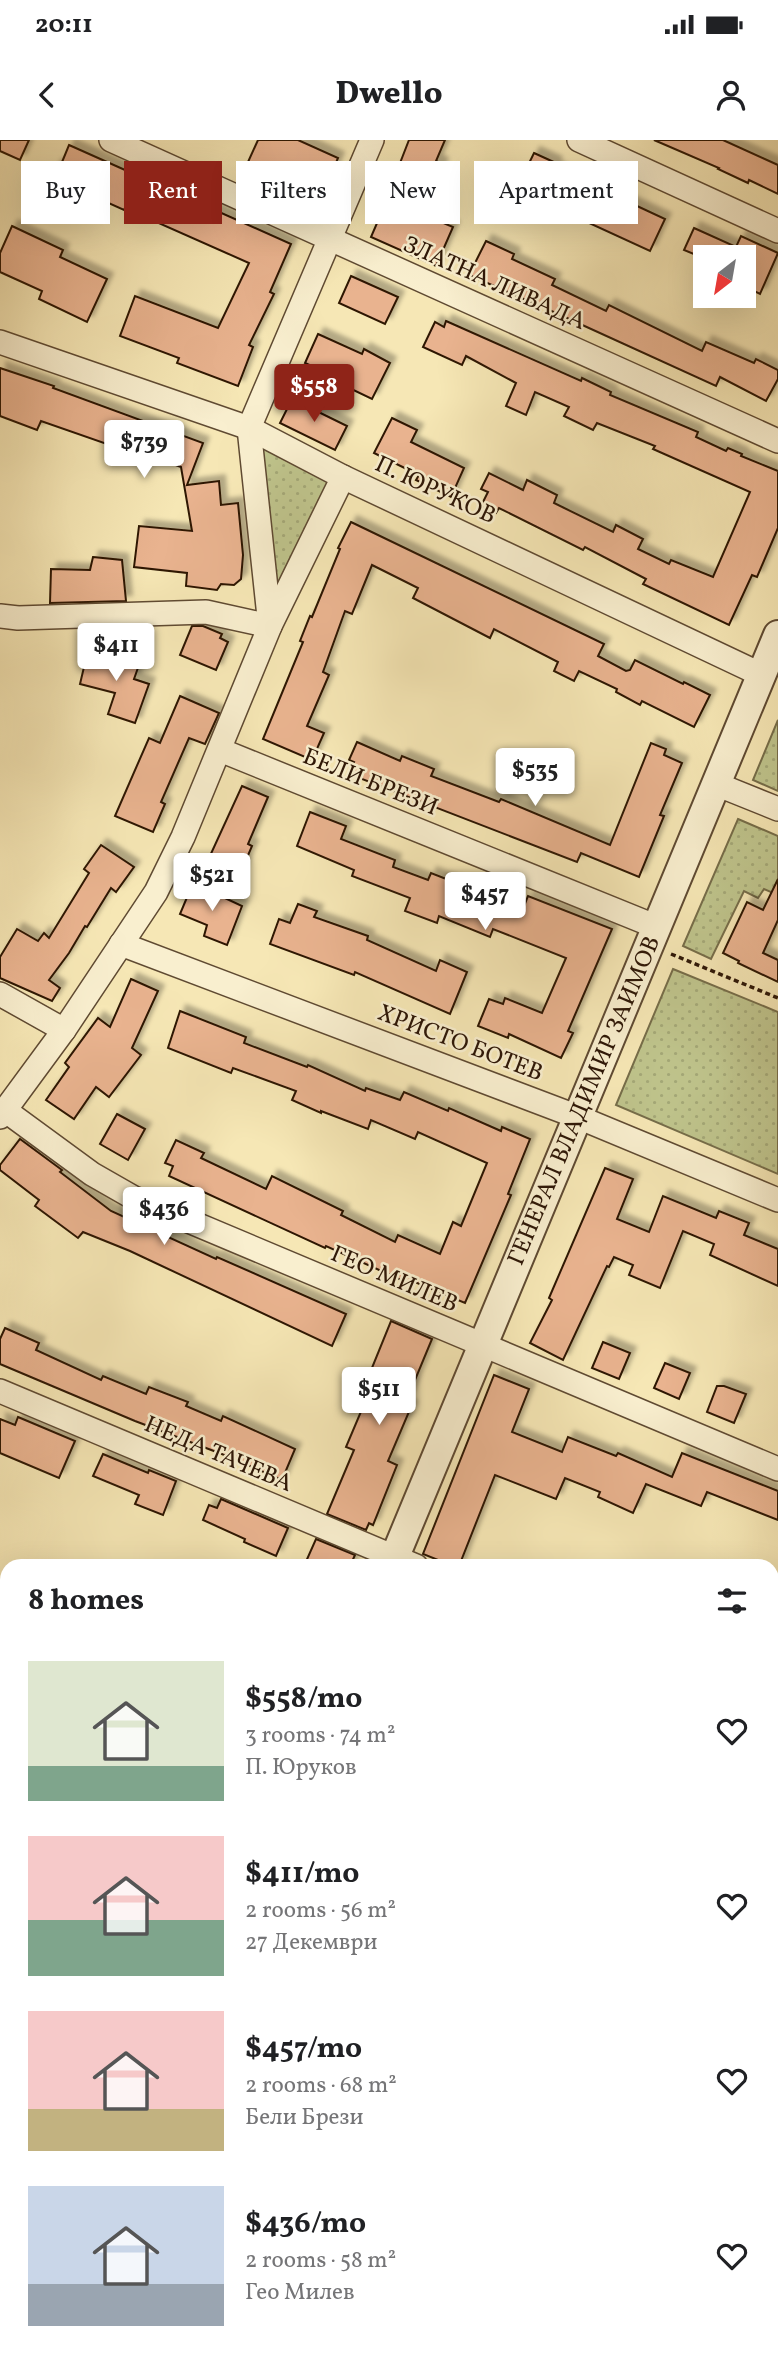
<!DOCTYPE html>
<html lang="en">
<head>
<meta charset="utf-8">
<style>
	body { margin:0; font-family:Vollkorn,serif; background:#f2f2f2; color:#202124; height:100vh; display:flex; flex-direction:column; font-size:26px; white-space:nowrap }
	* { box-sizing:border-box; margin:0 }
	p { font-size:23px; color:#757577 }
	.icon { flex:none; width:38px; height:38px; fill:none; stroke:currentColor; stroke-width:2; stroke-linecap:round; stroke-linejoin:round }
	.map { position:relative; flex:1; overflow:hidden }
	.drawer { position:absolute; left:0px; top:1419px; width:779px; height:800px; display:flex; flex-direction:column; background:#fff; border-radius:21px 21px 0 0; box-shadow:0 7px 28px #0002 }
	.drawer>* { flex:none }
	.hud { position:absolute; left:21px; top:21px; width:737px; height:63px; display:flex; gap:14px }
	.needle { width:46px; rotate:211deg }
	.buttons { position:absolute; left:693px; top:105px; display:grid; gap:14px }
	.buttons a { display:grid; place-items:center; width:63px; height:63px; border-radius:0px; background:#fff; box-shadow:0 7px 28px #0002; font-size:35px }
	.price { position:absolute; translate:-50% -60px; padding:0 16px; border-radius:7px; background:#fff; color:#222; font-size:23px; line-height:46px; filter:drop-shadow(0 2px 4px #0008) }
	.price::after { content:''; position:absolute; left:50%; top:42px; width:21px; height:16px; margin-left:-10px; background:inherit; clip-path:polygon(0 0,100% 0,50% 100%) }
	.price.on { background:#8f2418; color:#fff }
	ul { padding:0; list-style:none }
	li { display:flex; align-items:center; gap:21px; height:175px; padding:0 28px }
	li span { display:grid; place-items:center; flex:none; width:196px; height:140px; border-radius:0px; color:#555 }
	li>.icon { margin-inline-start:auto }
	span .icon { width:84px; height:84px; fill:#fffc; stroke-width:1 }
	li b { font-size:30px }
	h2 { display:flex; justify-content:space-between; align-items:center; height:84px; padding:0 28px; font-size:30px }
	.pill { padding:0 24px; border-radius:0px; background:#fff; box-shadow:0 7px 28px #0002; font-size:24px; line-height:63px }
	.pill.on { background:#8f2418; color:#fff }
	.status { display:flex; justify-content:space-between; align-items:center; height:49px; padding:0 35px; background:#fff; direction:ltr }
	.status svg { height:19px; fill:currentColor }
	header { display:flex; justify-content:space-between; align-items:center; height:91px; padding:0 28px; background:#fff; font-size:32px; font-weight:800 }
	.map>svg:first-child { display:block }
	.grass { fill:url(#grass-dots); stroke:#766d49; stroke-width:2 }
	.forest { fill:url(#forest-firs); stroke:#766d49; stroke-width:2 }
	.building { fill:#e9b38f; stroke:#2d1606; stroke-width:2; filter:url(#shadow) }
	.lines { fill:none; stroke-linecap:round; stroke-linejoin:round }
	.service-casing { stroke:#5f4a32; stroke-width:14 }
	.minor-casing { stroke:#5f4a32; stroke-width:26 }
	.tertiary-casing { stroke:#5f4a32; stroke-width:32 }
	.path { stroke:#2d1606; stroke-width:3.5; stroke-dasharray:5 3.5; stroke-linecap:butt }
	.service { stroke:#f9efcf; stroke-width:10 }
	.minor { stroke:#f9efcf; stroke-width:23 }
	.tertiary { stroke:#f9efcf; stroke-width:28 }
	.labels { text-anchor:middle; dominant-baseline:central; stroke-width:5; stroke-linejoin:round; paint-order:stroke }
	.street-label { font-size:24px; fill:#2d1606; stroke:#f9efcf }
</style>
</head>
<body>
<div class="status"><b>20:11</b><svg viewBox="0 0 49 12"><path d="M0 12V9h3v3zM5 12V6h3v6zM10 12V3h3v9zM15 12V0h3v12zM26 1h20v11H26zM47 4h2v5h-2z"/></svg></div>
<header><svg class="icon" aria-label="back" viewBox="0 0 24 24"><path d="M15 5l-7 7 7 7"/></svg>Dwello<svg class="icon" aria-label="person" viewBox="0 0 24 24"><circle cx="12" cy="8" r="4"/><path d="M4 21q1-7 8-7t8 7"/></svg></header>
<div class="map">
<svg width="778" height="2218" viewBox="0 0 778 2218">
	<defs>
		<pattern id="grass-dots" width="8" height="8" patternUnits="userSpaceOnUse" patternTransform="scale(1.75)"><rect width="8" height="8" fill="#bfc48c"/><path d="M2 2h.1M6 6h.1" fill="none" stroke="#a4a877" stroke-width="1.8" stroke-linecap="round"/></pattern>
		<pattern id="forest-firs" width="22" height="20" patternUnits="userSpaceOnUse" patternTransform="scale(1.75)"><rect width="22" height="20" fill="#bfc48c"/><path d="M5 1l3.5 6h-7zM16 11l3.5 6h-7z" fill="#a4a877"/></pattern>
		<filter id="shadow"><feDropShadow dx="6" dy="-6" stdDeviation="2" flood-color="#0004"/></filter>
	</defs>
	<rect width="100%" height="100%" fill="#f6e7b5"/>
	<filter id="stains"><feTurbulence type="fractalNoise" baseFrequency=".00286" numOctaves="4"/><feColorMatrix values="0 0 0 0 .2 0 0 0 0 .09 0 0 0 0 .02 0 0 0 .5 -.17"/></filter>
	<radialGradient id="worn" r=".72"><stop offset=".6" stop-color="#630" stop-opacity="0"/><stop offset="1" stop-color="#630" stop-opacity=".3"/></radialGradient>
	<g class="grass">
		<path d="M249 288 343 337 270 486Z"/>
		<path d="M778 580V651L753 640Z"/>
		<path d="M738 679 778 696V755L764 749 758 758 744 751 711 819 683 806Z"/>
		<path d="M673 829 778 872V1034L616 965Z"/>
	</g>
	<g class="forest">
		<path d="M778 1835V2171L772 2182V1838Z"/>
		<path d="M695 2212H753L749 2218H708Z"/>
	</g>
	<g class="building">
		<path d="M0 0H29L20 20 0 11Z"/>
		<path d="M258 0H298L338 18 322 55 248 22Z"/>
		<path d="M409 0H445L436 21 442 24 422 74 453 87 436 126 371 97 397 37 395 36Z"/>
		<path d="M654 0H723L778 25V54L749 40 748 43 718 29 719 28Z"/>
		<path d="M69 5 291 104 270 152 274 154 249 205 253 207 238 246 177 223 179 218 120 196 135 156 218 188 249 123 125 68 124 70 82 51 80 55 49 41 56 25 60 27Z"/>
		<path d="M534 13 556 23 554 26 562 31 665 79 650 111 563 71 564 69 535 55 532 62 514 54Z"/>
		<path d="M12 86 63 110 60 117 107 139 87 182 39 159 42 151 0 132V113Z"/>
		<path d="M694 88 736 107 741 96 778 113 760 154 744 146V117H701L684 110Z"/>
		<path d="M486 101 514 114 512 119 555 139 552 145 606 171 609 165 702 211 706 202 754 223 756 219 778 230V239L766 261 720 237 716 246 556 173 469 135Z"/>
		<path d="M351 136 398 157 385 184 339 163Z"/>
		<path d="M446 181 581 241 582 238 611 252 610 255 698 292 696 297 726 311 728 308 742 314 741 316 778 331V388L757 437 752 435 729 485 643 444 646 439 585 407 583 410 499 368 496 373 481 366 488 352 481 349 489 333 523 350 527 340 557 355 554 363 613 392 616 385 643 399 638 409 669 424 671 420 713 437 750 352 653 309 655 306 597 283 593 290 564 276 569 267 535 252 526 275 506 266 516 243 466 216 462 225 423 207 435 182 444 187Z"/>
		<path d="M318 194 362 214 364 209 390 223 372 259 345 246 347 242 305 223Z"/>
		<path d="M0 228 54 246 53 248 203 303 187 345 219 341 221 365 238 363 243 415 241 439 234 445 221 444 217 450 186 446 187 433 134 427 139 386 192 391 181 327 141 312 138 318 109 307 110 305 41 281 37 290 0 276Z"/>
		<path d="M292 259 347 286 335 310 280 283Z"/>
		<path d="M392 278 417 290 411 302 464 328 451 357 416 340 419 335 374 313Z"/>
		<path d="M351 382 604 504 598 516 626 531 630 530 635 520 683 544 684 542 710 555 694 587 642 561 640 565 616 552 617 549 579 531 574 541 554 531 558 522 494 489 490 498 413 458 418 448 372 425 352 474 345 471 323 532 329 535 307 586 324 593 312 620 263 599 303 502 300 501 310 476 312 477 340 409 338 408Z"/>
		<path d="M93 417 122 420 126 461 50 463 51 429 90 430Z"/>
		<path d="M192 486H203L222 494 220 498 228 502 216 530 180 515Z"/>
		<path d="M88 510 140 522 134 539 149 544 135 583 108 574 115 553 80 544Z"/>
		<path d="M180 556 219 573 205 604 189 598 161 662 165 664 153 692 115 676 149 598 160 603Z"/>
		<path d="M357 602 400 621 402 616 434 629 431 636 499 662 501 659 610 705 651 603 666 609 664 615 682 623 660 675 664 676 639 737 581 713 577 722 349 634 354 622 349 620Z"/>
		<path d="M242 646 268 657 248 704 252 706 241 732 209 718Z"/>
		<path d="M310 672 346 686 341 699 395 720 393 727 428 740 431 733 523 769 528 756 612 789 568 891 573 893 561 918 509 894 508 898 478 886 489 859 503 864 505 858 542 873 566 818 493 789 490 797 439 776 437 783 405 771 410 758 352 736 354 730 297 706Z"/>
		<path d="M101 705 134 727 116 752 111 748 87 787 85 786 69 813 49 840 60 848 52 861 0 838V817L17 789 38 801 44 793 49 798 89 733 84 729Z"/>
		<path d="M778 739V780L763 813 778 820V842L738 823 739 821 723 813 747 762 763 770Z"/>
		<path d="M193 743 242 766 227 805 204 796 207 785 180 774Z"/>
		<path d="M298 764 317 771 314 777 368 796 367 800 436 831 440 820 467 832 450 874 355 832 354 835 270 804 279 779 290 783Z"/>
		<path d="M131 839 158 851 132 908 141 915 109 957 96 947 74 979 46 960 69 927 65 923 98 878 110 887Z"/>
		<path d="M180 871 246 897 244 903 307 927 308 925 365 951 366 948 400 960 404 952 448 971 449 968 501 991 502 987 530 999 508 1054 511 1055 465 1163 410 1140 408 1143 326 1106 325 1108 169 1036 173 1026 165 1023 176 1000 204 1013 201 1018 266 1049 272 1036 343 1071 341 1075 395 1102 398 1095 440 1114 453 1082 461 1086 487 1023 418 992 415 999 371 980 368 989 321 971V973L292 960 296 951 233 928 231 933 168 908Z"/>
		<path d="M117 974 145 989 128 1020 100 1004Z"/>
		<path d="M20 999 62 1030 60 1032 111 1071 216 1119 217 1117 346 1174 332 1206 130 1111 83 1092 78 1098 35 1066 39 1060 0 1030V1025Z"/>
		<path d="M605 1028 633 1039 617 1079 649 1092 663 1056 716 1078 719 1071 749 1083 744 1095 778 1109V1146L710 1115 714 1104 683 1091 660 1148 629 1135 633 1125 614 1117 609 1127 607 1126 563 1220 530 1203 552 1160 549 1158Z"/>
		<path d="M391 1181 432 1199 405 1264 411 1267 388 1321 397 1325 373 1385 369 1383 366 1390 327 1374 354 1310 346 1307 371 1248 365 1245Z"/>
		<path d="M5 1188 39 1203 36 1210 101 1240 103 1236 146 1254 149 1247 188 1262 186 1266 221 1281 223 1276 295 1309 282 1340 227 1316 135 1281 0 1224V1199Z"/>
		<path d="M603 1202 630 1213 619 1239 592 1228Z"/>
		<path d="M665 1223 690 1233 679 1259 654 1248Z"/>
		<path d="M494 1235 529 1249 512 1292 562 1312 568 1297 616 1316 618 1313 672 1337 682 1313 778 1351V1380L707 1352 701 1366 646 1344 633 1373 598 1357 600 1352 565 1338 556 1359 495 1335 459 1426H453L423 1414Z"/>
		<path d="M717 1246H724L746 1254 734 1283 707 1272Z"/>
		<path d="M18 1277 75 1301 59 1338 0 1313V1279L15 1285Z"/>
		<path d="M103 1314 148 1333 149 1330 176 1341 163 1375 135 1364 139 1355 93 1336Z"/>
		<path d="M221 1359 288 1388 276 1416 244 1402 245 1399 203 1380 209 1365 217 1368Z"/>
		<path d="M316 1399 355 1415 350 1426H304Z"/>
	</g>
	<g class="lines">
		<defs>
			<path id="service" d="M0 2209 16 2218"/>
			<g id="minor">
				<path d="M111 0 778 301"/>
				<path d="M579 0 778 91"/>
				<path d="M0 202 249 288 343 337 762 535"/>
				<path d="M0 476 18 478 206 472 270 486 343 337"/>
				<path d="M220 610 657 787"/>
				<path d="M716 644 778 669"/>
				<path d="M121 804 578 977 778 1060"/>
				<path d="M0 854 64 890"/>
				<path d="M6 971 92 1034 134 1058 778 1329"/>
				<path d="M0 977 64 890 156 752 183 697 270 486 249 288 372 0"/>
				<path d="M0 1251 416 1426"/>
				<path d="M0 1512 7 1515"/>
				<path d="M772 1582 778 1588"/>
				<path d="M772 1693 778 1689"/>
				<path d="M0 2085 7 2082"/>
				<path d="M534 2212 545 2218"/>
			</g>
			<g id="tertiary">
				<path d="M391 1426 778 495"/>
				<path d="M0 1722 7 1718"/>
			</g>
		</defs>
		<use href="#service" class="service-casing"/>
		<use href="#minor" class="minor-casing"/>
		<use href="#tertiary" class="tertiary-casing"/>
		<g class="path">
			<path d="M671 814 778 858"/>
			<path d="M0 1645 7 1630"/>
		</g>
		<use href="#service" class="service"/>
		<use href="#minor" class="minor"/>
		<use href="#tertiary" class="tertiary"/>
	</g>
	<g class="labels">
		<g class="street-label">
			<text transform="translate(494 144) rotate(24)">ЗЛАТНА ЛИВАДА</text>
			<text transform="translate(435 351) rotate(25)">П. ЮРУКОВ</text>
			<text transform="translate(370 643) rotate(22)">БЕЛИ БРЕЗИ</text>
			<text transform="translate(460 904) rotate(21)">ХРИСТО БОТЕВ</text>
			<text transform="translate(585 961) rotate(-67)">ГЕНЕРАЛ ВЛАДИМИР ЗАИМОВ</text>
			<text transform="translate(394 1140) rotate(23)">ГЕО МИЛЕВ</text>
			<text transform="translate(218 1315) rotate(23)">НЕДА ТАЧЕВА</text>
		</g>
	</g>
	<rect width="100%" height="100%" filter="url(#stains)"/>
	<rect width="100%" height="100%" fill="url(#worn)"/>
</svg>
<div class="buttons">
<a><svg class="needle" viewBox="-14 -14 28 28"><path d="M0-13l5 13h-10z" fill="#e53935"/><path d="M0 13l5-13h-10z" fill="#757577"/></svg></a>
</div>
<b class="price on" style="left:314px;top:284px">$558</b>
<b class="price" style="left:144px;top:340px">$739</b>
<b class="price" style="left:116px;top:543px">$411</b>
<b class="price" style="left:535px;top:668px">$535</b>
<b class="price" style="left:212px;top:773px">$521</b>
<b class="price" style="left:485px;top:792px">$457</b>
<b class="price" style="left:164px;top:1107px">$436</b>
<b class="price" style="left:379px;top:1287px">$511</b>
<div class="hud">
<a class="pill">Buy</a>
<a class="pill on">Rent</a>
<a class="pill">Filters</a>
<a class="pill">New</a>
<a class="pill">Apartment</a>
</div>
<section class="drawer">
<h2>8 homes<svg class="icon" aria-label="filters" viewBox="0 0 24 24"><path d="M4 7h16M4 17h16"/><circle cx="9" cy="7" r="2"/><circle cx="15" cy="17" r="2"/></svg></h2>
<ul>
<li><span style="background:linear-gradient(#dfe7d0 75%,#7fa58c 0)"><svg class="icon" aria-label="home" viewBox="0 0 24 24"><path d="M3 11l9-7 9 7M6 9v11h12V9"/></svg></span><div><b>$558/mo</b><p>3 rooms · 74 m²</p><p>П. Юруков</p></div><svg class="icon" aria-label="heart" viewBox="0 0 24 24"><path d="M12 20l-8-8c-3-5 5-10 8-4 3-6 11-1 8 4z"/></svg></li>
<li><span style="background:linear-gradient(#f6c9c9 60%,#7fa58c 0)"><svg class="icon" aria-label="home" viewBox="0 0 24 24"><path d="M3 11l9-7 9 7M6 9v11h12V9"/></svg></span><div><b>$411/mo</b><p>2 rooms · 56 m²</p><p>27 Декември</p></div><svg class="icon" aria-label="heart" viewBox="0 0 24 24"><path d="M12 20l-8-8c-3-5 5-10 8-4 3-6 11-1 8 4z"/></svg></li>
<li><span style="background:linear-gradient(#f6c9c9 70%,#c2b280 0)"><svg class="icon" aria-label="home" viewBox="0 0 24 24"><path d="M3 11l9-7 9 7M6 9v11h12V9"/></svg></span><div><b>$457/mo</b><p>2 rooms · 68 m²</p><p>Бели Брези</p></div><svg class="icon" aria-label="heart" viewBox="0 0 24 24"><path d="M12 20l-8-8c-3-5 5-10 8-4 3-6 11-1 8 4z"/></svg></li>
<li><span style="background:linear-gradient(#c9d6e8 70%,#9aa5b1 0)"><svg class="icon" aria-label="home" viewBox="0 0 24 24"><path d="M3 11l9-7 9 7M6 9v11h12V9"/></svg></span><div><b>$436/mo</b><p>2 rooms · 58 m²</p><p>Гео Милев</p></div><svg class="icon" aria-label="heart" viewBox="0 0 24 24"><path d="M12 20l-8-8c-3-5 5-10 8-4 3-6 11-1 8 4z"/></svg></li>
</ul>
</section>
</div>
</body>
</html>
